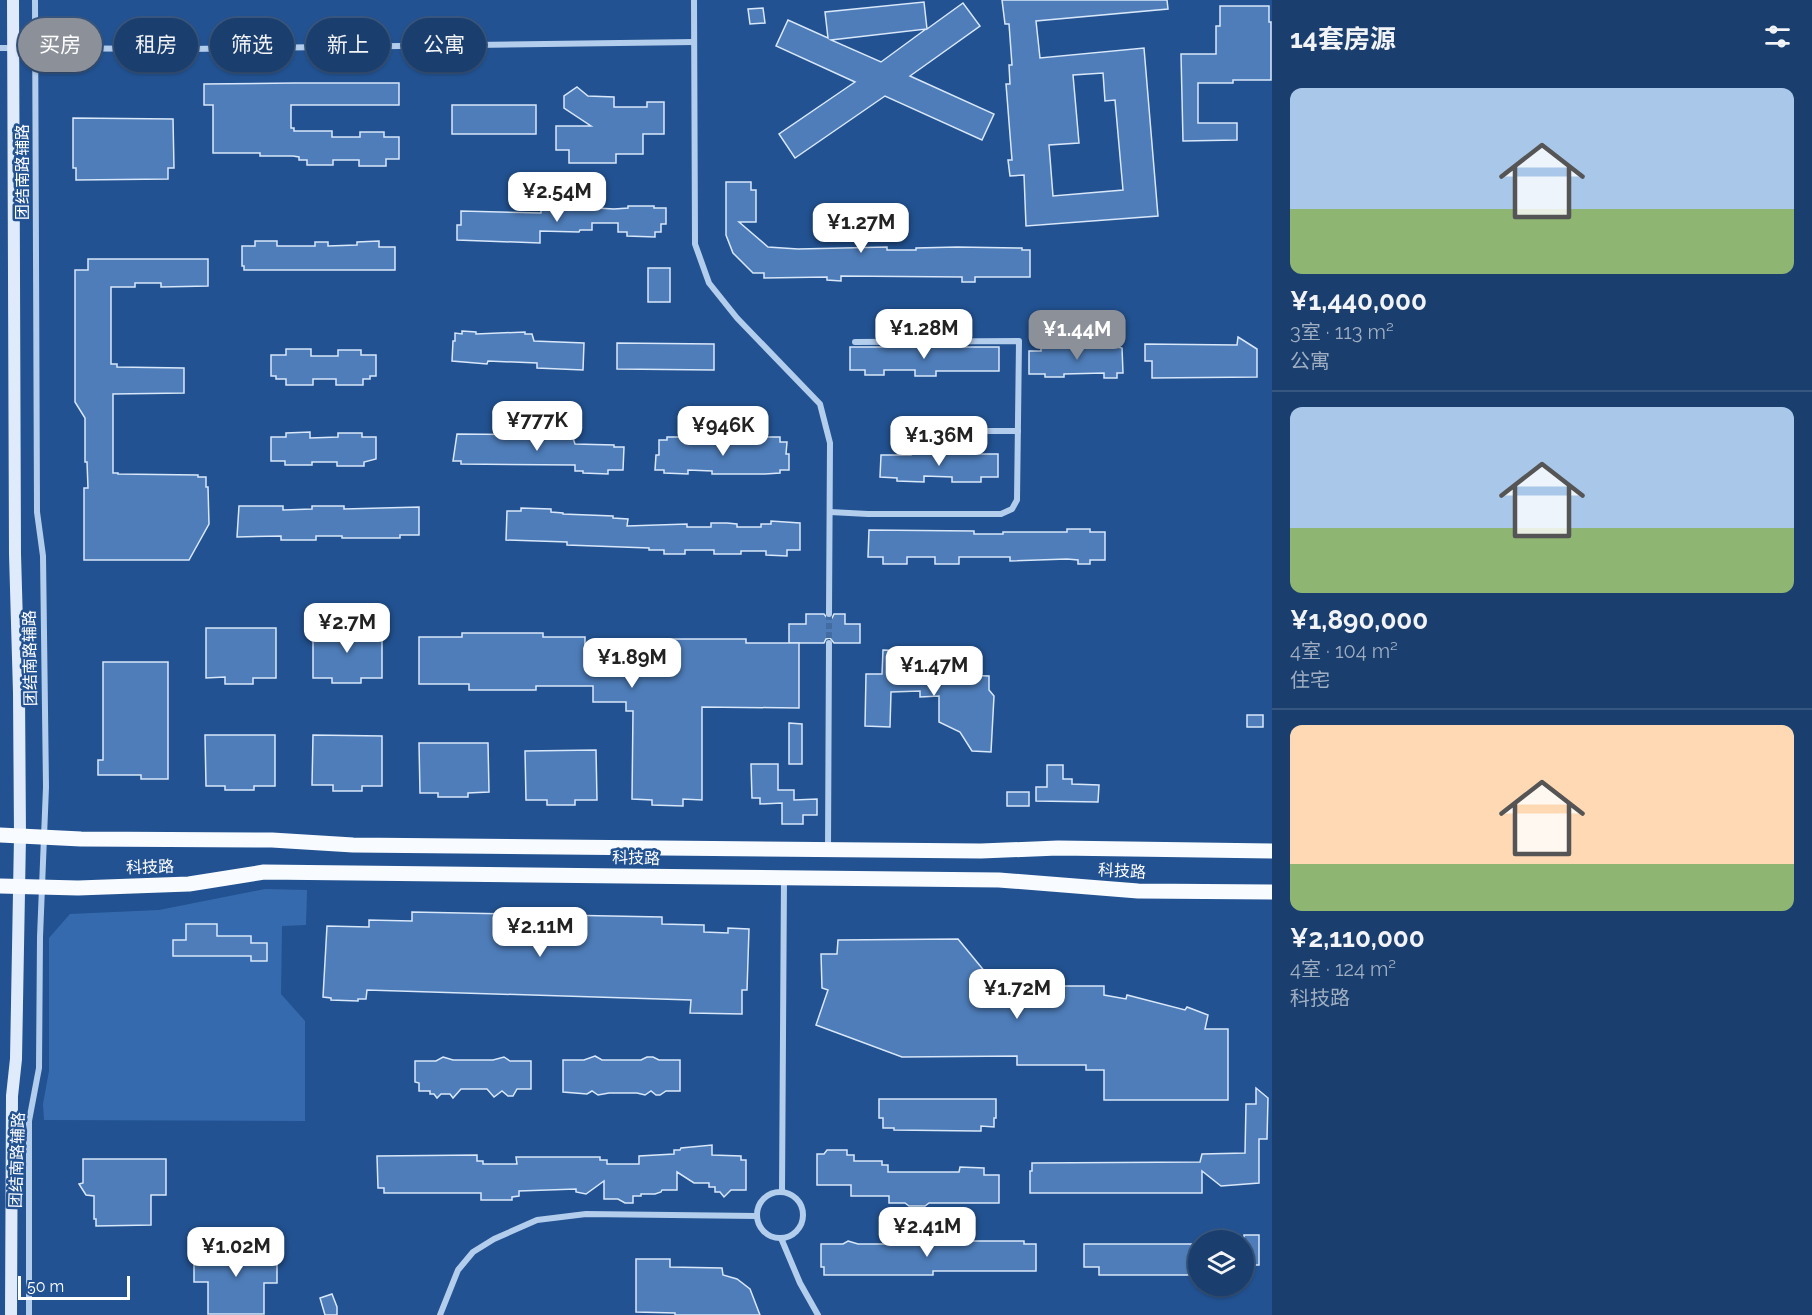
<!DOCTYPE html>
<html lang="zh">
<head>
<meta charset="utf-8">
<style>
	body { margin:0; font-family:Raleway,"Noto Sans SC",sans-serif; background:#274975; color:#f1f3f6; height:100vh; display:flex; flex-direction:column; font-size:22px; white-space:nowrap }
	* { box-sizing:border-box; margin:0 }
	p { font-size:20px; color:#9faec2 }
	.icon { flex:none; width:33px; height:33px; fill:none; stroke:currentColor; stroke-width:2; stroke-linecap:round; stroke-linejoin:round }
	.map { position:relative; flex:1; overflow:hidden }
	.drawer { display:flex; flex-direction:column; background:#1a3e6d; width:540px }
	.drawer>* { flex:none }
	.guide { position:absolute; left:18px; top:18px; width:570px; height:54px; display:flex; gap:12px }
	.buttons { position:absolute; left:1188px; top:1230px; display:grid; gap:12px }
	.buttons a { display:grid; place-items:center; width:66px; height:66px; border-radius:50%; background:#1a3e6d; box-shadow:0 2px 4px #0004,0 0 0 2px #385780; font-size:30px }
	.scale { position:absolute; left:18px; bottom:15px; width:112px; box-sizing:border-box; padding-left:6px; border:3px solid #fff; border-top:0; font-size:16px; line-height:21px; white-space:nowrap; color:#fff; -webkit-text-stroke:4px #225291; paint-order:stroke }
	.price { position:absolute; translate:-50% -51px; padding:0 14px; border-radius:12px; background:#fff; color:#222; font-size:20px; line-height:39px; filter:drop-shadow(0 2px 3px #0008) }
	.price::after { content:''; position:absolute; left:50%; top:36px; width:18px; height:14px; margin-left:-9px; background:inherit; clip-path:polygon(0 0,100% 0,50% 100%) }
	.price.active { background:#8c9099; color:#fff }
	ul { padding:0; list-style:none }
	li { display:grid; align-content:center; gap:12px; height:318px; padding:0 18px }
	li+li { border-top:2px solid #385780 }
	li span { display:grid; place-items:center; height:186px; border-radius:12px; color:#555 }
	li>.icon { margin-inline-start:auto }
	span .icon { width:108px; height:108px; fill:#fffc; stroke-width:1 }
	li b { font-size:26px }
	h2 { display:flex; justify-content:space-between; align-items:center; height:72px; padding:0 18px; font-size:26px }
	.chip { padding:0 21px; border-radius:27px; background:#1a3e6d; box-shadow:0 2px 4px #0004,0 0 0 2px #385780; font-size:21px; line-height:54px }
	.chip.active { background:#8c9099; color:#fff }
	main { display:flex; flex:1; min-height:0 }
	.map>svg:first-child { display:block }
	.green { fill:#356bae }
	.building { fill:#4e7db9; stroke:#d8e7f9; stroke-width:1.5; fill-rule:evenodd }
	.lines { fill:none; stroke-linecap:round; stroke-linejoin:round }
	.street-tunnel { stroke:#436ca2; stroke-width:6; stroke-dasharray:6 3; stroke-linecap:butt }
	.street { stroke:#b3cded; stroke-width:6 }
	.secondary { stroke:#dfeafa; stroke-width:12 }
	.primary { stroke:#f8fbff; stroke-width:15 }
	.labels { text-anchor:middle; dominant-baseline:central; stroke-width:5; stroke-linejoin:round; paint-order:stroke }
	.street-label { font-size:16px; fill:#fff; stroke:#225291 }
</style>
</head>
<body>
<main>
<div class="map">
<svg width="1272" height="1315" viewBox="0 0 1272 1315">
	<rect width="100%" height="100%" fill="#225291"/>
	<path class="green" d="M265 889 307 890 306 925 282 926 281 994 305 1021V1121L44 1120 43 1104 49 1071V938L70 914 159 910Z"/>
	<g class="building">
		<path d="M1002 0H1167L1168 9 1036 21 1040 58 1144 48 1158 216 1026 226 1024 175 1010 176 1008 160H1012L1006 84H1010L1009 65H1012L1009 24H1005ZM1103 73 1105 101 1115 100 1123 190 1053 196 1049 145 1079 143 1073 75Z"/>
		<path d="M924 2 927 29 963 3 980 26 910 76 994 114 982 140 885 96 795 158 779 134 855 82 776 46 788 20 828 38 825 12ZM926 29 881 62 831 40Z"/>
		<path d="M1220 6H1269V22H1271V80H1233V83H1198V123H1237V140L1183 141 1181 54H1216V26H1220Z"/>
		<path d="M763 8 765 23 750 24 748 9Z"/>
		<path d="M295 83H399V105H291V128H294V131H332V137H360V132H384V137H399V159H386V166H359V160H333V165H307V160H299V157L293 156H260V153H213V105H204V84Z"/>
		<path d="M577 87 588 96 614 97V107H647V102H664V134H643V154H616V163H569V150H556V126H591L564 108V96Z"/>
		<rect x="452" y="105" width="84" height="29"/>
		<path d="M73 118 173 119 174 168H168V179L76 180V168H73Z"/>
		<path d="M726 182H751V190H756V222H739L768 247 798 249 887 247V250H916V248L957 247 1022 248V250H1030V277H975V282H962V277L841 276V281L827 280V277L764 278V273H753L733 253 726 235Z"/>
		<path d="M556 203 579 204V207L614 209 628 208V206H654V208H666V224H661V232H655V237L627 236V232H618V223H592V230H580L579 232 540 231V243L457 240V225H461V211L541 213V208L556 209Z"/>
		<path d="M255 241H277V246H315V242H328V246L357 245V242L379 241V247H395V270H244V266H242V246H255Z"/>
		<path d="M88 259H208V286L161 287V283H135V287H111V364H117V367L184 368V393L113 394V473H118V474L198 475V477H206V487H208L209 524 189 560H84V488H88L87 462H85V418L75 402V270H88Z"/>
		<rect x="648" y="268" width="22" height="34"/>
		<path d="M462 331 476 332V334L525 332V334H532L534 341 584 343 583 370 537 368V363L488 361 487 364 452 361 453 341H455V333L462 334Z"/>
		<path d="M1238 337 1257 349V377L1152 378V361H1145V344L1237 345Z"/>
		<path d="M617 343 714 344V370L617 369Z"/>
		<path d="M850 347H999V371H936V376H915V370H884V375H865V370H850Z"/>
		<path d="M1117 347 1122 348 1123 373H1117V378H1104V373L1064 374V377H1045V374H1029V351H1041V348Z"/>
		<path d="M286 349H311V356H338V350H361V355H376V376H370V379H363V385H336V379H313V385H286V379H276V376H271V355H286Z"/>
		<path d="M310 432V438L338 437V433H362V437H376V459L364 462V466H337V462H312V465H285V461H271V437H286V433Z"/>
		<path d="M457 434 572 435 575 444 614 445V447H624L623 470H608V474L583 473V471H575V465L461 464V461H453Z"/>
		<path d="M667 437H687V442L749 443 759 442V437H780V442H787L786 454H789V470H780V473L765 474H712V471L688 470V474L664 473V470H655L656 455H659V440H667Z"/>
		<path d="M911 450 923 451V454H998V477H981V482H952V477L924 476V482L897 481V478L880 477 881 455H911Z"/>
		<path d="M239 506H283V510L312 509V506H344V509L419 507V535H400V538H342V536H316V540H281V536L237 537Z"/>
		<path d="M521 508 551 509V512L563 513V514L613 516V518L628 519 627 526 687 524V527H711V523H727L737 524V527H761V524H771V521L800 523V550H787V556L766 555V551H741V554H714V550H685V554H664V550H649V548L567 545V542L506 540 507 511H521Z"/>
		<path d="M1067 529H1090V532H1105V560H1090V564H1078V560L1067 559 1010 561V557H959V564H935V557H907V564H883V557H868L869 530 974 531V534H1003V532H1067Z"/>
		<path d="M806 614H824L828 619 832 618 834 614H845V624H860V643H834L830 638 826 639 824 643H789V624H806Z"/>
		<path d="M206 628H276V678H253V684H225V677L206 678Z"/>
		<path d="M313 628 382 629V678H361V683H332V678H313Z"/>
		<path d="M462 633H543V637H585V647H623V643H662V639H746V643H799V708L702 707V800L683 799V806L652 805V800L632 799 633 711H626V702H593V686H536V690H469V684H419V637H462Z"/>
		<path d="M883 650 912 651 911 665 929 664V674L989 676V690L994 696 991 752 972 751 960 732 939 722V696L920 697V691L891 692 890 727 865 726 866 674H882Z"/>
		<path d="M103 662H168V779H141V775H98V760H103Z"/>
		<rect x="1247" y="715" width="16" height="12"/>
		<path d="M789 723 802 724V764H789Z"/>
		<path d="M205 735H275V786H254V790H225V786H206Z"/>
		<path d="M313 735 382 736V786H362V791H333V785H312Z"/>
		<path d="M419 743H488L489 792 468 793V797H438V793H420Z"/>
		<path d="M596 750 597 800H575V805H547V800H526L525 751Z"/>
		<path d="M751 764H778V790H794V800L817 799V815H803V824H782V803L760 804V798H752Z"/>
		<path d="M1047 765H1063V779H1072V784L1099 785 1098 802 1036 801V787H1047Z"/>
		<rect x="1007" y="792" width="22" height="14"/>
		<path d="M412 912 662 917V924L704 925V932L728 933V928L749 929 747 990H742V1014L690 1013 691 1000 367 990 366 999H358V1001L331 1000V998L323 997 327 926 369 927V920L412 921Z"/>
		<path d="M186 924H217V936H251V943H267V961H251V956H173V940H186Z"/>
		<path d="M958 939 986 973H1012V986H1104V995L1126 999 1127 995 1185 1010 1187 1007 1208 1015 1205 1029H1228V1100H1104V1070H1086V1065H1017V1056L902 1057 816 1025 828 990 822 988 821 954H837L838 940Z"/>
		<path d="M595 1056 602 1060H641L647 1057H653L659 1060H680V1091H666L660 1095H656L651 1091 645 1095 637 1093H609L598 1095 592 1091 587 1094 563 1092V1060H584Z"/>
		<path d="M443 1057 453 1060H493L504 1057 510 1061H531V1089H517L513 1096H508L502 1091 494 1097 487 1089H461L453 1098 450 1094H441L437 1098 434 1094H430V1091H419V1083L415 1082V1061H436Z"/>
		<path d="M1256 1088 1268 1098 1267 1139H1259V1183L1221 1186 1202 1171V1193H1030V1171H1032V1163L1200 1162 1202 1154 1245 1153 1246 1104H1256Z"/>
		<path d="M879 1099H996V1118H994V1127L981 1126V1131H977L894 1130V1128H883V1118H879Z"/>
		<path d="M712 1145V1155L741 1156V1160H746V1190H731L724 1197 720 1192H715V1187H709V1183H694L677 1172V1190H662L661 1192 655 1194H641V1196H633V1203H625L618 1199H604V1181L586 1194 576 1192V1189L519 1191V1196L512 1197V1200H481V1193H384V1188H378L377 1156 477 1155V1161H483V1164H517L516 1157H600V1160H607V1164H639V1156L674 1154V1150H680L681 1148Z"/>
		<path d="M827 1150H847V1155H854V1161H882V1165H888V1172H959L960 1167 984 1168V1175H999V1203H929L925 1206H909L905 1203H889V1196H851V1185H817V1154H824Z"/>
		<path d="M83 1159H166V1195H151V1225L96 1226V1219H94V1196L86 1195 79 1184 83 1183Z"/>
		<rect x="1244" y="1235" width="15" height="30"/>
		<path d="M848 1241 858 1244H898L908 1241 915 1244H945V1241H1024V1244H1036V1271H933V1275H824V1267H821V1244H843Z"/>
		<path d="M1084 1244H1198V1275H1099V1267H1084Z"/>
		<path d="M194 1248H277V1283H264V1314H208V1282H194Z"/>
		<path d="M636 1259H670V1267L722 1268 723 1275 737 1279 750 1289 760 1315H675V1313L636 1312Z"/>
		<path d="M332 1294 337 1307V1315H325L320 1298Z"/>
	</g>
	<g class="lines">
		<path class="street-tunnel" d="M829 614V643"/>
		<g class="street">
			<path d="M694 0 695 244 709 283 737 318 820 404 830 443 829 614"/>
			<path d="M0 48 190 49 694 42"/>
			<path d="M898 431H1018"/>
			<path d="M830 512 868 514H1001L1012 509 1017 500 1019 341 855 342"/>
			<path d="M828 849 829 643"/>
			<circle cx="780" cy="1215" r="23"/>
			<path d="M782 1192 784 878"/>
			<path d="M781 1238 800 1283 818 1315"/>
			<path d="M29 1315V1121L39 1068 40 937 46 787 43 556 37 512 35 0"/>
			<path d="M440 1315 458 1270 473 1252 494 1239 537 1220 586 1214 757 1216"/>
		</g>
		<path class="secondary" d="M11 1315 12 1096 16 1059 20 836 19 693 15 554 13 0"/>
		<g class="primary">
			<path d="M0 835 81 839 272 840 353 845 981 851 1058 848 1272 851"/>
			<path d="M0 886 78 888 189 884 264 872 999 880 1138 891 1272 892"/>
		</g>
	</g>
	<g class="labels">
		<g class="street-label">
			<text transform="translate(22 172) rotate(-90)">团结南路辅路</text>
			<text transform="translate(30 658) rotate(-91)">团结南路辅路</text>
			<text transform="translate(636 858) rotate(1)">科技路</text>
			<text transform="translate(150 867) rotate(-2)">科技路</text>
			<text transform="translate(1122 871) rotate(3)">科技路</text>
			<text transform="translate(17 1160) rotate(-88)">团结南路辅路</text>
		</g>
	</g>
</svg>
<div class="buttons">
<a><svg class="icon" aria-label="layers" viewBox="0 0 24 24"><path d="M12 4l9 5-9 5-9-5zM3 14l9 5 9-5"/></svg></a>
</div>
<div class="scale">50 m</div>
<b class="price" style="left:557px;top:223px">¥2.54M</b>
<b class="price" style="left:861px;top:254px">¥1.27M</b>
<b class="price" style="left:924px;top:360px">¥1.28M</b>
<b class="price active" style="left:1077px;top:361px">¥1.44M</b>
<b class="price" style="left:537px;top:452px">¥777K</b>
<b class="price" style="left:723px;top:457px">¥946K</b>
<b class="price" style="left:939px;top:467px">¥1.36M</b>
<b class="price" style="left:347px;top:654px">¥2.7M</b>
<b class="price" style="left:632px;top:689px">¥1.89M</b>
<b class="price" style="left:934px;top:697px">¥1.47M</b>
<b class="price" style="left:540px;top:958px">¥2.11M</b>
<b class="price" style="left:1017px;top:1020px">¥1.72M</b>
<b class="price" style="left:927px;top:1258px">¥2.41M</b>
<b class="price" style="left:236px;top:1278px">¥1.02M</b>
<div class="guide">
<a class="chip active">买房</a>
<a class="chip">租房</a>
<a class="chip">筛选</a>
<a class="chip">新上</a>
<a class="chip">公寓</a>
</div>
</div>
<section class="drawer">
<h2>14套房源<svg class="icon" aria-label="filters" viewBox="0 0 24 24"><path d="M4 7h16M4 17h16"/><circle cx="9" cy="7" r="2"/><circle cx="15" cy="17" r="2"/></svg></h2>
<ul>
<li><span style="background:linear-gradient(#a9c7e8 65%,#8fb573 0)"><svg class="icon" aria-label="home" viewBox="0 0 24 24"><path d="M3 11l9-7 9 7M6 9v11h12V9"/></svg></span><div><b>¥1,440,000</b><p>3室 · 113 m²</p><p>公寓</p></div></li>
<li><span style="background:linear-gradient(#a9c7e8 65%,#8fb573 0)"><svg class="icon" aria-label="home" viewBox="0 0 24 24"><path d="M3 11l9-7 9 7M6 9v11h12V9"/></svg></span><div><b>¥1,890,000</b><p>4室 · 104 m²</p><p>住宅</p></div></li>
<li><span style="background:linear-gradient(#ffd9b3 75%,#8fb573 0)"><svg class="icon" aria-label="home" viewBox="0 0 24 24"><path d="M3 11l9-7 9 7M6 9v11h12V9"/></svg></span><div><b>¥2,110,000</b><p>4室 · 124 m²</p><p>科技路</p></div></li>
</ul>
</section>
</main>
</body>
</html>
